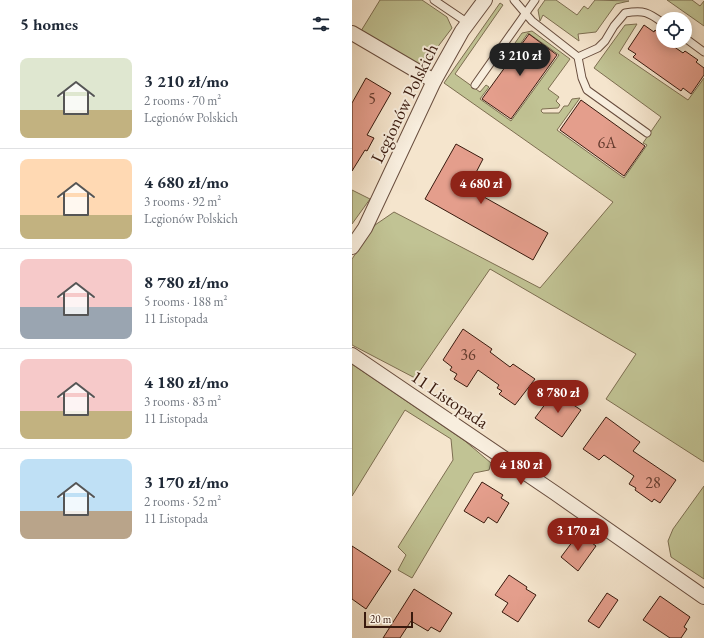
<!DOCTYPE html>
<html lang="en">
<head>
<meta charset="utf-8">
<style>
	body { margin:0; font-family:"EB Garamond",serif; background:#f2f2f3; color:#1f2937; height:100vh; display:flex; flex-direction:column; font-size:15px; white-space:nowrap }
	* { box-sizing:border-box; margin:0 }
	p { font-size:13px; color:#747a83 }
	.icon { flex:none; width:22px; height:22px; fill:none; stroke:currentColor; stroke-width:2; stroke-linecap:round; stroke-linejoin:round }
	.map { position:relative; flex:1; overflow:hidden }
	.sheet { display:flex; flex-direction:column; background:#fff; width:352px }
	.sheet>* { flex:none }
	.fabs { position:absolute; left:304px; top:12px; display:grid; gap:8px }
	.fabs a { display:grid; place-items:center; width:36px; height:36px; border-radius:50%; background:#fff; box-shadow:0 2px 10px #0003; font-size:20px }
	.scale { position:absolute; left:12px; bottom:10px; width:49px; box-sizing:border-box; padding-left:4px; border:2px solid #391a0e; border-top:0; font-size:11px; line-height:14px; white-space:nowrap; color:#391a0e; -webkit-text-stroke:3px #f8eede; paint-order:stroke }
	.price { position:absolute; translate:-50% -34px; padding:0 9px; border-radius:14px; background:#8f2418; color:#fff; font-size:13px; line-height:26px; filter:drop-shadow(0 1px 2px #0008) }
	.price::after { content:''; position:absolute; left:50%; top:24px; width:12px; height:9px; margin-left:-6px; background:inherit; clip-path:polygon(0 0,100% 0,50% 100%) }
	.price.active { background:#222; color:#fff }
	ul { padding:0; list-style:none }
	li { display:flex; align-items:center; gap:12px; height:100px; padding:0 20px }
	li+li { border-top:1px solid #e0e1e3 }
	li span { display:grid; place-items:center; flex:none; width:112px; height:80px; border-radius:8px; color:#555 }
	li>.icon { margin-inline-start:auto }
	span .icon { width:48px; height:48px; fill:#fffc; stroke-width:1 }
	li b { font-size:17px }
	h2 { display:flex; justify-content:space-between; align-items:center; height:48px; padding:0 20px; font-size:17px }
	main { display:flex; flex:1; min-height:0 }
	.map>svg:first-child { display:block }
	.green { fill:#c1c394; stroke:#7d6e51 }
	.building { fill:#e49e8c; stroke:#391a0e }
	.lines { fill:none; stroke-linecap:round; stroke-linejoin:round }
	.service-casing { stroke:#684d3e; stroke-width:9 }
	.minor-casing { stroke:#684d3e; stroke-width:16 }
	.service { stroke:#f8eede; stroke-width:7 }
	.minor { stroke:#f8eede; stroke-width:14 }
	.labels { text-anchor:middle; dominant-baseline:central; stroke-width:4; stroke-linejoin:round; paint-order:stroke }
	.number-label { font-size:16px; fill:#643b2e }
	.street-label { font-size:18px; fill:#391a0e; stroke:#f8eede }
</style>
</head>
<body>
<main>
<section class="sheet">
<h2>5 homes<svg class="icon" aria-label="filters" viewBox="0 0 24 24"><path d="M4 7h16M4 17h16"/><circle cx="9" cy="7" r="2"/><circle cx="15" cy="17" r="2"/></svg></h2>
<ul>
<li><span style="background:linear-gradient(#dfe7d0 65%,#c2b280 0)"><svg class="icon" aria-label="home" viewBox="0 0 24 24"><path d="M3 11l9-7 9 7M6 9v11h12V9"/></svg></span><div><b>3 210 zł/mo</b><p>2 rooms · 70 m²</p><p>Legionów Polskich</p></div></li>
<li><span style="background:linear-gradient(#ffd9b3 70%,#c2b280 0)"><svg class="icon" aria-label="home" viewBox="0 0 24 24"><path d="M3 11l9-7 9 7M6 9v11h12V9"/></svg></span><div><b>4 680 zł/mo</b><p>3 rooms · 92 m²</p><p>Legionów Polskich</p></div></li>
<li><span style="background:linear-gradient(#f6c9c9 60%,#9aa5b1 0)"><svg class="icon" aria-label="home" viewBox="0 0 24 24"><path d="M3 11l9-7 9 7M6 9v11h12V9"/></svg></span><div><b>8 780 zł/mo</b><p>5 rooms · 188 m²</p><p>11 Listopada</p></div></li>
<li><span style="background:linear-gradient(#f6c9c9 65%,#c2b280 0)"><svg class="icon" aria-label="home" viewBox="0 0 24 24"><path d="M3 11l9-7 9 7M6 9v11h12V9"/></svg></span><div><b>4 180 zł/mo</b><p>3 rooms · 83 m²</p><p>11 Listopada</p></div></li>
<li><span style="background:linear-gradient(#bfe0f5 65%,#b9a48a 0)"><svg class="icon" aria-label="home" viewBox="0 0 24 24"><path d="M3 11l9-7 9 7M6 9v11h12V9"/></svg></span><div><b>3 170 zł/mo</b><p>2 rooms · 52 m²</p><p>11 Listopada</p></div></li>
</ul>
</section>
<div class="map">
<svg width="352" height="638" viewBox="0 0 352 638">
	<rect width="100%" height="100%" fill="#f5e5cd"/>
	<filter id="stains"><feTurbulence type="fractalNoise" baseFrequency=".005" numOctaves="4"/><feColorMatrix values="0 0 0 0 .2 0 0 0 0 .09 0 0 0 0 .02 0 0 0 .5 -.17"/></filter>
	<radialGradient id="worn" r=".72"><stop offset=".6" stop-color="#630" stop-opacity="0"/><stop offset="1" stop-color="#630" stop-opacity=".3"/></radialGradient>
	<g class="green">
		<path d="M28 0H70L95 17 100 28 69 69 9 31Z"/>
		<path d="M193 0H204L225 15 232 6 236 9 243 0 277 1 264 4 244 32 226 34 227 41 191 15 188 21 186 10Z"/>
		<path d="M315 0H340L348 6 352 1V26Z"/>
		<path d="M148 3 151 5 103 74 128 92 134 85 137 87 128 99 159 121 207 55 176 33 167 46 163 43 170 33 180 31 218 59 196 89 207 97 204 101 208 105 206 108 190 109 189 111 191 113H207L212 106H216L220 99 228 98 205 130 272 178 295 145 291 143 309 117 242 68 273 25 285 24 267 53 336 100 352 78V462L254 399 284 354 138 269 63 378 0 345V259L23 225 42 212 188 288 261 202 92 83Z"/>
		<path d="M0 190 18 199 0 224Z"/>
		<path d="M0 364 113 441 139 463 137 470 122 473 60 578 46 570 54 555 46 547 101 460 99 439 53 410 0 496Z"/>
		<path d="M352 486V579L319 557 316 541 321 529Z"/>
	</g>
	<g class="building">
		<path d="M292 25 302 32 303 30 311 36V41H314L331 53 333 51 346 60 344 62 352 68V75L339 94 331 88 329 91 281 57 284 54 276 49Z"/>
		<path d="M177 34 205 55 159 119 130 99Z"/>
		<path d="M14 78 39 93 15 135 22 138 15 151 13 150 0 171V103Z"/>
		<path d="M229 100 293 146 272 176 208 130Z"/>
		<path d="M104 144 131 159 116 188 196 233 181 260 73 199Z"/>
		<path d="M111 329 140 349 138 352 158 367 161 364 183 379 163 405 147 394 150 391 145 388 147 385 126 370 115 387 102 379 105 374 98 370 100 367 91 360Z"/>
		<path d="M202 392 229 410 210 437 183 418Z"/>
		<path d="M254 417 288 442 281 451 324 480 308 503 302 499 300 502 283 490 284 488 277 484 282 476 252 455 247 460 231 449Z"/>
		<path d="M130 482 151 495 149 498 157 503 145 523 136 517 132 523 112 511Z"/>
		<path d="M227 533 244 546 226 571 209 557Z"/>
		<path d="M0 546 39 571 14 609 0 599Z"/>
		<path d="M157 575 175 587 174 589 184 595 166 622 150 612 156 603 143 595Z"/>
		<path d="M62 589 100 613 88 632 79 627 76 631 59 621 48 638H31Z"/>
		<path d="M255 593 266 600 247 628 236 621Z"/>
		<path d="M308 596 338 617 332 627 335 629 329 638H318L291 620Z"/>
	</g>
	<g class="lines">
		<defs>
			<g id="service">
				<path d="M82 0 116 23"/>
				<path d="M162 0 180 21 226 57 230 78 235 90 295 133"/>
				<path d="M333 38 352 52"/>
				<path d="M226 57 246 48 253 41 262 26 273 13C292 10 296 12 311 23"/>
				<path d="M123 85 183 0"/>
			</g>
			<g id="minor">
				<path d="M0 33 82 81"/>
				<path d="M0 247 13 228 82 81 110 31 133 0"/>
				<path d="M0 355 203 493 352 597"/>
			</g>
		</defs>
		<use href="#service" class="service-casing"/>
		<use href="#minor" class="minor-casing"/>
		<use href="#service" class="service"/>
		<use href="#minor" class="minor"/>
	</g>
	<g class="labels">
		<g class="number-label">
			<text x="20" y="98">5</text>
			<text x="255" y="142">6A</text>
			<text x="116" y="354">36</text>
			<text x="301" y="482">28</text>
		</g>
		<g class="street-label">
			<text transform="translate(52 103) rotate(-64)">Legionów Polskich</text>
			<text transform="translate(98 399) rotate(34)">11 Listopada</text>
		</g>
	</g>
	<rect width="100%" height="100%" filter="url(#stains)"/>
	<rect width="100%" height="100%" fill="url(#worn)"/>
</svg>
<div class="fabs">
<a><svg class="icon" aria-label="locate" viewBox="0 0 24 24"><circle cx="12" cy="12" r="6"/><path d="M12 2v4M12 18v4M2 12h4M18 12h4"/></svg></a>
</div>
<div class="scale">20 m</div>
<b class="price active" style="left:168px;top:77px">3 210 zł</b>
<b class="price" style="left:129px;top:205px">4 680 zł</b>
<b class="price" style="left:206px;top:414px">8 780 zł</b>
<b class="price" style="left:169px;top:486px">4 180 zł</b>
<b class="price" style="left:226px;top:552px">3 170 zł</b>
</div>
</main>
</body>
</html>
